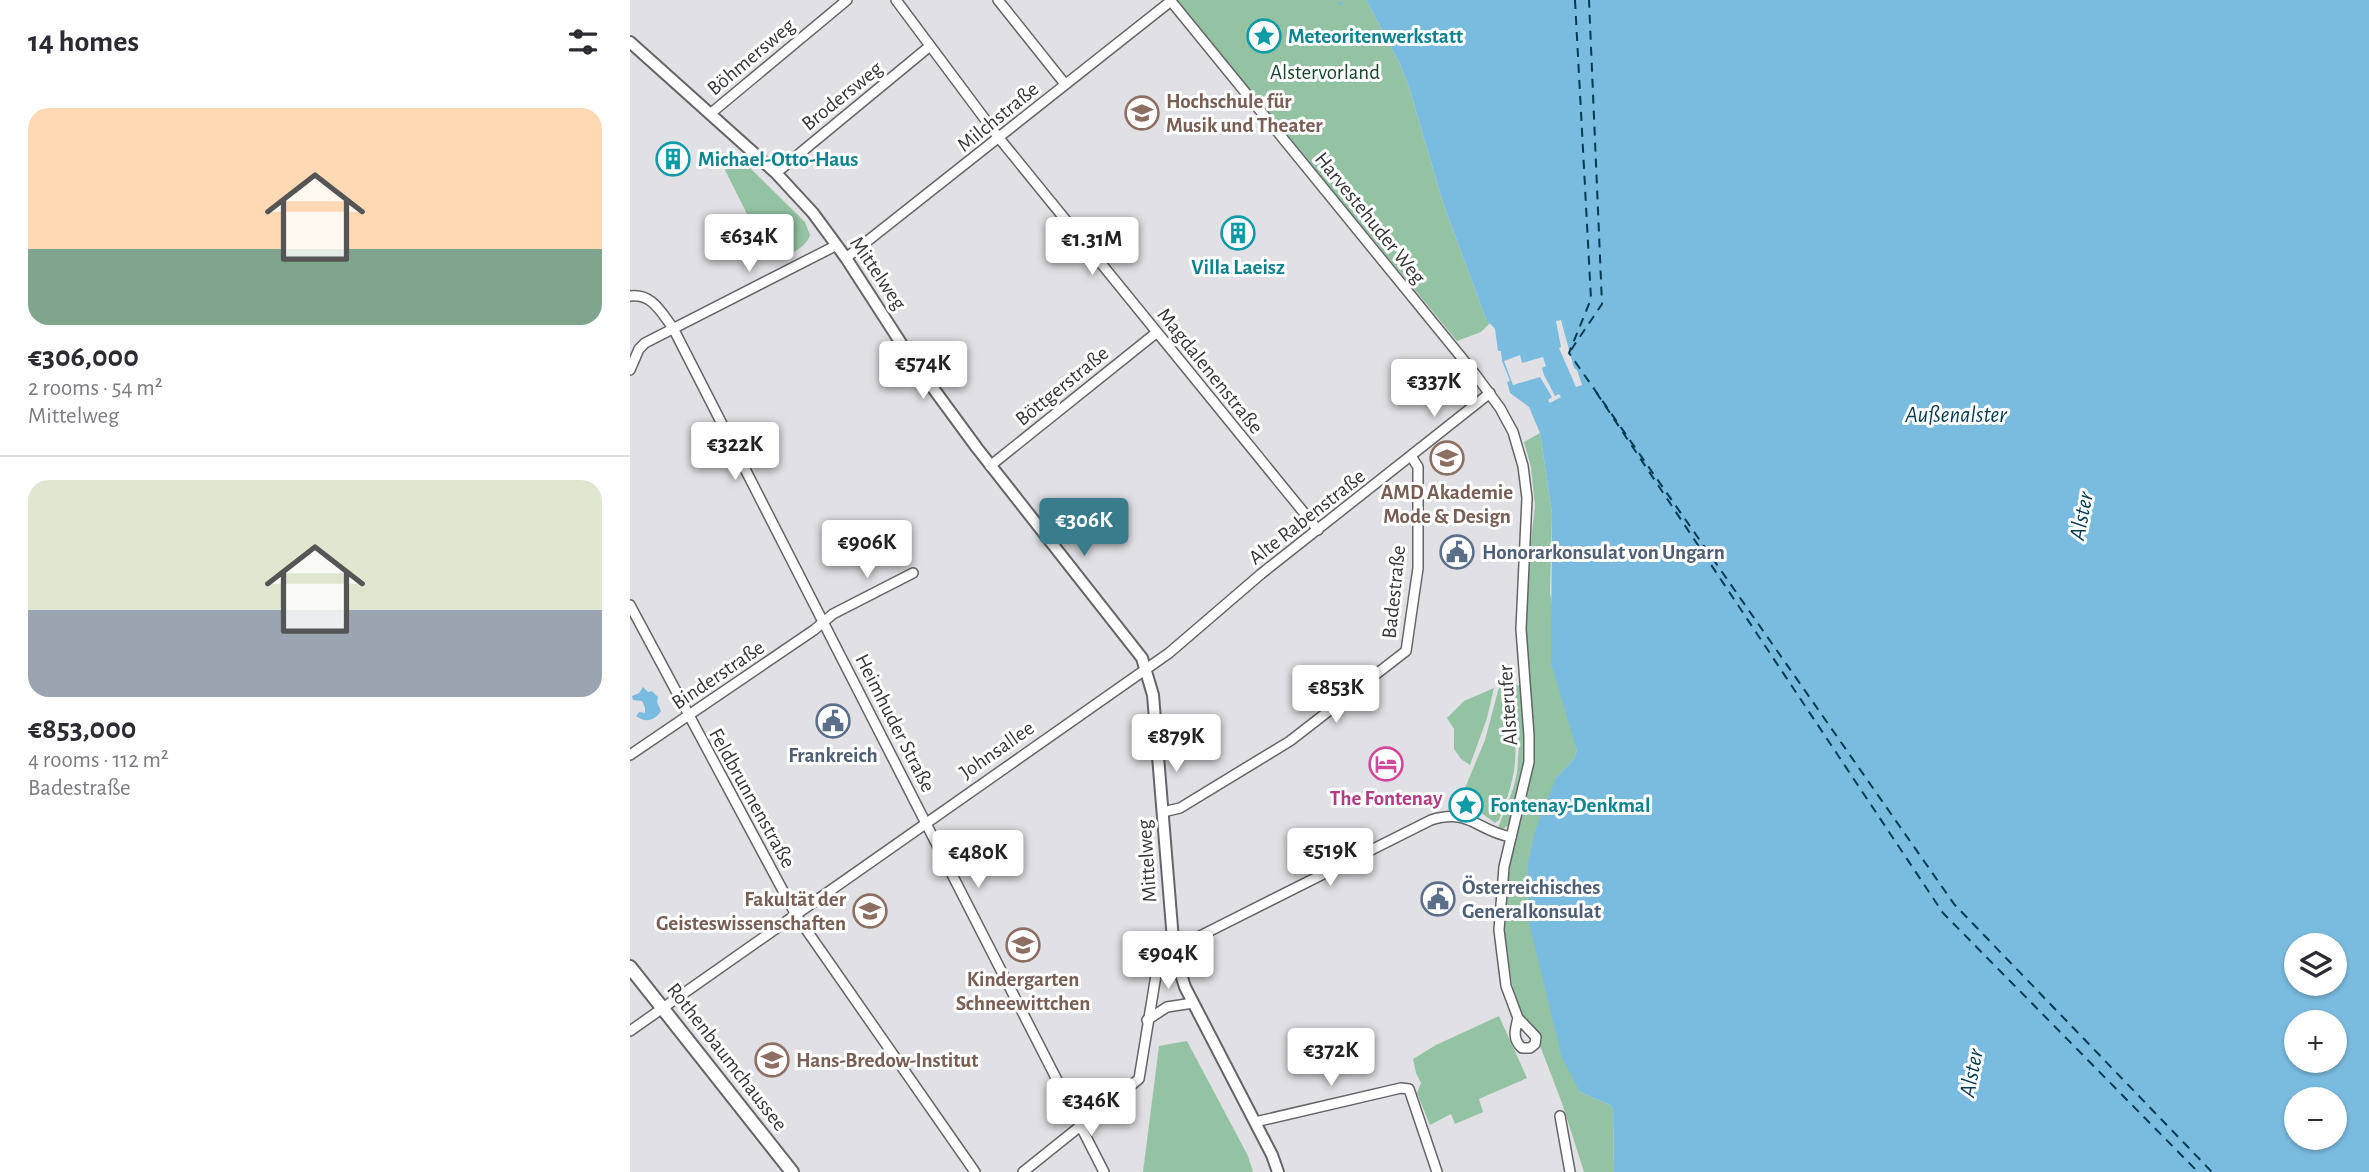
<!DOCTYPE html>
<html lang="en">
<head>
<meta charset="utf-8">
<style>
	body { margin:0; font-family:"Alegreya Sans",sans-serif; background:#f2f2f3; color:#2b2b33; height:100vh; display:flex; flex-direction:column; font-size:26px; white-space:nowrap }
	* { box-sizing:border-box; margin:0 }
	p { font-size:23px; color:#7c7c81 }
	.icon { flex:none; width:38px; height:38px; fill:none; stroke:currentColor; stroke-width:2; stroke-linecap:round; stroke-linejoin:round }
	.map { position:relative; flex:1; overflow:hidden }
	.details { display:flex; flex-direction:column; background:#fff; width:630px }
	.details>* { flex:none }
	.fabs { position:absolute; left:1654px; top:933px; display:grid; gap:14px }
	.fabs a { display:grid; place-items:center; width:63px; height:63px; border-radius:50%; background:#fff; box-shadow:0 2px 5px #0004; font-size:35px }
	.price { position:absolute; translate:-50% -60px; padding:0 16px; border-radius:7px; background:#fff; color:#222; font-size:23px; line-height:46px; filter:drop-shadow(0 2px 4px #0008) }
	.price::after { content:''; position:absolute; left:50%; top:42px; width:21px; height:16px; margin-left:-10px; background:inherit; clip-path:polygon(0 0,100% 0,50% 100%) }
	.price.current { background:#397c8c; color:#fff }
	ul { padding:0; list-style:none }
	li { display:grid; align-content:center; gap:14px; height:371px; padding:0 28px }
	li+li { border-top:2px solid #e1e1e2 }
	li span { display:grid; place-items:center; height:217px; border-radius:21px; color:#555 }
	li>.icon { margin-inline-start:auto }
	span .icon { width:126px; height:126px; fill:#fffc; stroke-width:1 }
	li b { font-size:30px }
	h2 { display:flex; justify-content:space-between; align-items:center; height:84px; padding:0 28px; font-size:30px }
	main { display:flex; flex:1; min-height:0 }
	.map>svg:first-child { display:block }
	.green { fill:#94c3a3 }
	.water { fill:#7abce0; fill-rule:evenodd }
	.pier { fill:#e1e0e4 }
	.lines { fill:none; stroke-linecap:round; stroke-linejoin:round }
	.stream { stroke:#7abce0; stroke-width:2.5 }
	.ferry { stroke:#003a52; stroke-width:2; stroke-dasharray:9 7; stroke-linecap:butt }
	.minor-casing { stroke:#656468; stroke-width:12 }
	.tertiary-casing { stroke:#656468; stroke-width:14 }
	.secondary-casing { stroke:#656468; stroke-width:16 }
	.minor { stroke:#fff; stroke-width:9 }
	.tertiary { stroke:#fff; stroke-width:10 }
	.secondary { stroke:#fff; stroke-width:12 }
	.labels { text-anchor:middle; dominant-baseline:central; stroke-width:6; stroke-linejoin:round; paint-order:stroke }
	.culture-label { font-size:21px; font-weight:bold; fill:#0d838f; stroke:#fff; text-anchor:start }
	.street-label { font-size:21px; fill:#373738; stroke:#fff }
	.park-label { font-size:21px; fill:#19472c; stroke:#fff }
	.education-label { font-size:21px; font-weight:bold; fill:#785e54; stroke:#fff; text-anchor:start }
	.service-label { font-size:21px; font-weight:bold; fill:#4e5e75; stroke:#fff; text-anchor:start }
	.hotel-label { font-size:21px; font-weight:bold; fill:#b23c85; stroke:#fff }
	.water-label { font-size:23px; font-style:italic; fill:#003a52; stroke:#fff }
</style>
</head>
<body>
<main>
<section class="details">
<h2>14 homes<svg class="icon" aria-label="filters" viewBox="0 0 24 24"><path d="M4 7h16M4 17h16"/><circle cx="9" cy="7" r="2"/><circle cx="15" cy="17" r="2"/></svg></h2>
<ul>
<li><span style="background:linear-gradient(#ffd9b3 65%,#7fa58c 0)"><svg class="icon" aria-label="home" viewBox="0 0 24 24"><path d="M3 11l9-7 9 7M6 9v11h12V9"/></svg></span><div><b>€306,000</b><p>2 rooms · 54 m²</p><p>Mittelweg</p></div></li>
<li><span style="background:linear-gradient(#dfe7d0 60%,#9aa5b1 0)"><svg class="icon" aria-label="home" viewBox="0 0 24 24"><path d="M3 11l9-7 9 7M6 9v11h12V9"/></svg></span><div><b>€853,000</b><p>4 rooms · 112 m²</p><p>Badestraße</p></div></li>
</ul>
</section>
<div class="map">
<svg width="1739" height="1172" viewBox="0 0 1739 1172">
	<rect width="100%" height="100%" fill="#e1e0e4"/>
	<g class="green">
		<path d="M545 0H736L770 64 779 87 813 203 856 319 861 322 851 332 827 341Z"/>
		<path d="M112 160 175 222 180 235C176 249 156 257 142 259L130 252 115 224 120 220 95 170Z"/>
		<path d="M910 433 922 513 920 592 947 751 943 760 926 778 950 1092 980 1105 983 1109 984 1172H954L932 1103 904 1030 892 1014 883 988 874 940 873 912 876 883 901 767 895 594 905 506 901 467 894 442Z"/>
		<path d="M892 685 895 737 894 769 880 824 873 829 868 828 883 789 887 773 889 745 883 686Z"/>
		<path d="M880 686C882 712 887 737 885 763 883 783 876 802 869 820L865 823 850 812 827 807 855 740 869 687Z"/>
		<path d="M864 688 857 718 840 765 831 759 824 749V729L817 718 834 701Z"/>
		<path d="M869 1016 897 1078 849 1099 853 1112 825 1124 821 1114 800 1125 787 1093 791 1083 786 1073 783 1059 806 1045Z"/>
		<path d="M557 1041 618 1156 623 1172H513L529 1046Z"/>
	</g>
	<g class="water">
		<path d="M736 0H1739V1172H984L983 1109 980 1105 950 1092 932 1058 899 923 898 863 905 831 926 778 943 760 947 751 921 663 922 513 910 433 899 407 880 393 877 382 880 381 872 361 871 351H868L865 329 856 319 813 203 779 87 770 64ZM1666 945H1704V984H1666ZM1666 1022H1704V1060H1666ZM1666 1099H1704V1138H1666Z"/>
		<path d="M13 687 18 692 22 691 28 697 27 702 31 711C25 721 15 723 6 716L9 712 15 713V708L12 701 3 700 2 696 9 693Z"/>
	</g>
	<g class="pier">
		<path d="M931 320 944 368 947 370 952 385 946 387 929 348 931 347 926 321Z"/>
		<path d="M890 355 892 363 913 357 916 366 912 368 914 375 925 396 929 394 931 397 920 403 918 400 922 397 910 377 883 385 874 361Z"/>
	</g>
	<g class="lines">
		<path class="stream" d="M709 4 712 3"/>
		<g class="ferry">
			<path d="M945 0 961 299 939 353 1324 904 1582 1172"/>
			<path d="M941 350 972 304 959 0"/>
			<path d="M966 392 1313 913 1568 1172"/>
		</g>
		<defs>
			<g id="minor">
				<path d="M266 0 369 138 688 530"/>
				<path d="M368 0 435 84"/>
				<path d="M540 0 845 374 870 408 883 432 893 466 897 498 891 629 899 736V762L874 867 869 930 876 986 888 1018 906 1037 905 1044 900 1048H892C882 1039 885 1030 888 1018"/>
				<path d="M80 114 217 0"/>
				<path d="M146 173 300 46"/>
				<path d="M216 258 541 1"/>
				<path d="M0 296C22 293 31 312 43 328L474 1172"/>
				<path d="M0 370 9 349 15 343 207 245"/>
				<path d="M360 466 526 333"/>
				<path d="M0 605 166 915 345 1172"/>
				<path d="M0 755 184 630 203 614 283 573"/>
				<path d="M533 812 550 808 660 741 776 651 788 568V467L781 456"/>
				<path d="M517 1020 537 1007 563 1003"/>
				<path d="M0 1031 539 653 631 574 860 393"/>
				<path d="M930 1116 940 1172"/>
				<path d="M625 1122 771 1088 779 1089 807 1172"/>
				<path d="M393 1172 509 1079 527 969 536 959 560 941 801 820C840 808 847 831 881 837"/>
			</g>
			<path id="tertiary" d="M0 42 146 173 183 213 216 258 278 354 347 448 512 658 523 695 544 952 555 987 642 1155 648 1172"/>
			<path id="secondary" d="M0 967 162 1172"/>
		</defs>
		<use href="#minor" class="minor-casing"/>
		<use href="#tertiary" class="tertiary-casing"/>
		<use href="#secondary" class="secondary-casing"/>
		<use href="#minor" class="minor"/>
		<use href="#tertiary" class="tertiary"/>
		<use href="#secondary" class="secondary"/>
	</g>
	<defs>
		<symbol id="sight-ring" viewBox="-11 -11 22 22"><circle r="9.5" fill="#fff" stroke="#0f9aa8" stroke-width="1.5"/><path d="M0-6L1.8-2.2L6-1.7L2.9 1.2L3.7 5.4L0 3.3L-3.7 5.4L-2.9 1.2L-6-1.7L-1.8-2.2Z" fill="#0f9aa8"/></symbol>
		<symbol id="university-ring" viewBox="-11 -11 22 22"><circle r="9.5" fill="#fff" stroke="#8d6e63" stroke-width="1.5"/><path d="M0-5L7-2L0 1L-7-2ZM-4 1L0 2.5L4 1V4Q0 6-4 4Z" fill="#8d6e63"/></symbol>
		<symbol id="building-ring" viewBox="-11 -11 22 22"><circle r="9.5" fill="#fff" stroke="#0f9aa8" stroke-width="1.5"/><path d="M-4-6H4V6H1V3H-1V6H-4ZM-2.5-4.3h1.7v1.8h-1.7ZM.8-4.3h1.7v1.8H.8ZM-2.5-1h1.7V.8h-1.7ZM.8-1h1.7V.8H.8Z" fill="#0f9aa8"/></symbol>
		<symbol id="civic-ring" viewBox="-11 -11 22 22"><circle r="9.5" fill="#fff" stroke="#5c6f8a" stroke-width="1.5"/><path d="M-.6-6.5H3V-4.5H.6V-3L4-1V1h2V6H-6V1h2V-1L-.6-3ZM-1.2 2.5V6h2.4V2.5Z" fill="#5c6f8a"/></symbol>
		<symbol id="hotel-ring" viewBox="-11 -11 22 22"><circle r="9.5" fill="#fff" stroke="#d1479c" stroke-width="1.5"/><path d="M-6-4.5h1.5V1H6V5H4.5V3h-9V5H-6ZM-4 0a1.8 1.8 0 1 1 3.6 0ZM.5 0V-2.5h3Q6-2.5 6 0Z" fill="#d1479c"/></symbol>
		<symbol id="school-ring" viewBox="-11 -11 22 22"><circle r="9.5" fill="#fff" stroke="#8d6e63" stroke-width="1.5"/><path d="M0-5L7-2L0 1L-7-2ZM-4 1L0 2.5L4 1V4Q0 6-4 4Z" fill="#8d6e63"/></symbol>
	</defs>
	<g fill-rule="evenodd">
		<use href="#sight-ring" x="615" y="17" width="38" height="38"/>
		<use href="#university-ring" x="493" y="94" width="38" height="38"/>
		<use href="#building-ring" x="24" y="140" width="38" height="38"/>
		<use href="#building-ring" x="589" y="214" width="38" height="38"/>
		<use href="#university-ring" x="798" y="439" width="38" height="38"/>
		<use href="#civic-ring" x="808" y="533" width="38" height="38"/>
		<use href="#civic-ring" x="184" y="702" width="38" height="38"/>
		<use href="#hotel-ring" x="737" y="745" width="38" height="38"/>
		<use href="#sight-ring" x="817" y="786" width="38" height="38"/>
		<use href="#civic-ring" x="789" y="880" width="38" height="38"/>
		<use href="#university-ring" x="221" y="892" width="38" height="38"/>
		<use href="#school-ring" x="374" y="926" width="38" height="38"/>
		<use href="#university-ring" x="123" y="1041" width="38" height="38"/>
	</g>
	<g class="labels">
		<g class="culture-label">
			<text x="658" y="36">Meteoritenwerkstatt</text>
			<text x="68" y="159">Michael-Otto-Haus</text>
			<text x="608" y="267" text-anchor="middle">Villa Laeisz</text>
			<text x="860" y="805">Fontenay-Denkmal</text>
		</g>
		<g class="street-label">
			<text transform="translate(121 57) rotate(-40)">Böhmersweg</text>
			<text transform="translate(212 96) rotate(-39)">Brodersweg</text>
			<text transform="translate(368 117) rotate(-39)">Milchstraße</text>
			<text transform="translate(740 218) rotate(51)">Harvestehuder Weg</text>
			<text transform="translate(248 273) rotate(56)">Mittelweg</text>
			<text transform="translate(580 371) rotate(51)">Magdalenenstraße</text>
			<text transform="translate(432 386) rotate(-39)">Böttgerstraße</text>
			<text transform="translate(677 517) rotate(-38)">Alte Rabenstraße</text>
			<text transform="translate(764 592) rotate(-84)">Badestraße</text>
			<text transform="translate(88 675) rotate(-34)">Binderstraße</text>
			<text transform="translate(878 705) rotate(-94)">Alsterufer</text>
			<text transform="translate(265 723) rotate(63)">Heimhuder Straße</text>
			<text transform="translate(367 750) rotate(-35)">Johnsallee</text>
			<text transform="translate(122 798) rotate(61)">Feldbrunnenstraße</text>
			<text transform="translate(517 861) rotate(-94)">Mittelweg</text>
			<text transform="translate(97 1057) rotate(52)">Rothenbaumchaussee</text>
		</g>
		<g class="park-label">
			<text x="695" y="72">Alstervorland</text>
		</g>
		<g class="education-label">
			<text x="536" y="101">Hochschule für<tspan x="536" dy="24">Musik und Theater</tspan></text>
			<text x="817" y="492" text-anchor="middle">AMD Akademie<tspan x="817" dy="24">Mode &amp; Design</tspan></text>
			<text x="216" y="899" text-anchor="end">Fakultät der<tspan x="216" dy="24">Geisteswissenschaften</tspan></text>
			<text x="393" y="979" text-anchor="middle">Kindergarten<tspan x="393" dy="24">Schneewittchen</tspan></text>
			<text x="166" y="1060">Hans-Bredow-Institut</text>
		</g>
		<g class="service-label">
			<text x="852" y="552">Honorarkonsulat von Ungarn</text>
			<text x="203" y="755" text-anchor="middle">Frankreich</text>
			<text x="832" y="887">Österreichisches<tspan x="832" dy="24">Generalkonsulat</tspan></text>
		</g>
		<g class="hotel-label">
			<text x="756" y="798">The Fontenay</text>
		</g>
		<g class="water-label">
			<text x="1326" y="415">Außenalster</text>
			<text transform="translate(1452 516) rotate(-79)">Alster</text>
			<text transform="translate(1342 1073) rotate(-79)">Alster</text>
		</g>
	</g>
</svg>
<div class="fabs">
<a><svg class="icon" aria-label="layers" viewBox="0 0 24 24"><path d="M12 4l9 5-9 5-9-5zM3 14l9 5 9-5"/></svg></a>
<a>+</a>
<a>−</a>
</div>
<b class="price" style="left:119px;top:274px">€634K</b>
<b class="price" style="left:462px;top:277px">€1.31M</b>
<b class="price" style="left:293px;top:401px">€574K</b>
<b class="price" style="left:804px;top:419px">€337K</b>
<b class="price" style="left:105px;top:482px">€322K</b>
<b class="price current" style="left:454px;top:558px">€306K</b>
<b class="price" style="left:237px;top:580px">€906K</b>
<b class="price" style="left:706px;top:725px">€853K</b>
<b class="price" style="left:546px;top:774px">€879K</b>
<b class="price" style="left:700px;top:888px">€519K</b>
<b class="price" style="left:348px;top:890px">€480K</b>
<b class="price" style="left:538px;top:991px">€904K</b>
<b class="price" style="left:701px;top:1088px">€372K</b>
<b class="price" style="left:461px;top:1138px">€346K</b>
</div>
</main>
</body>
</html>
